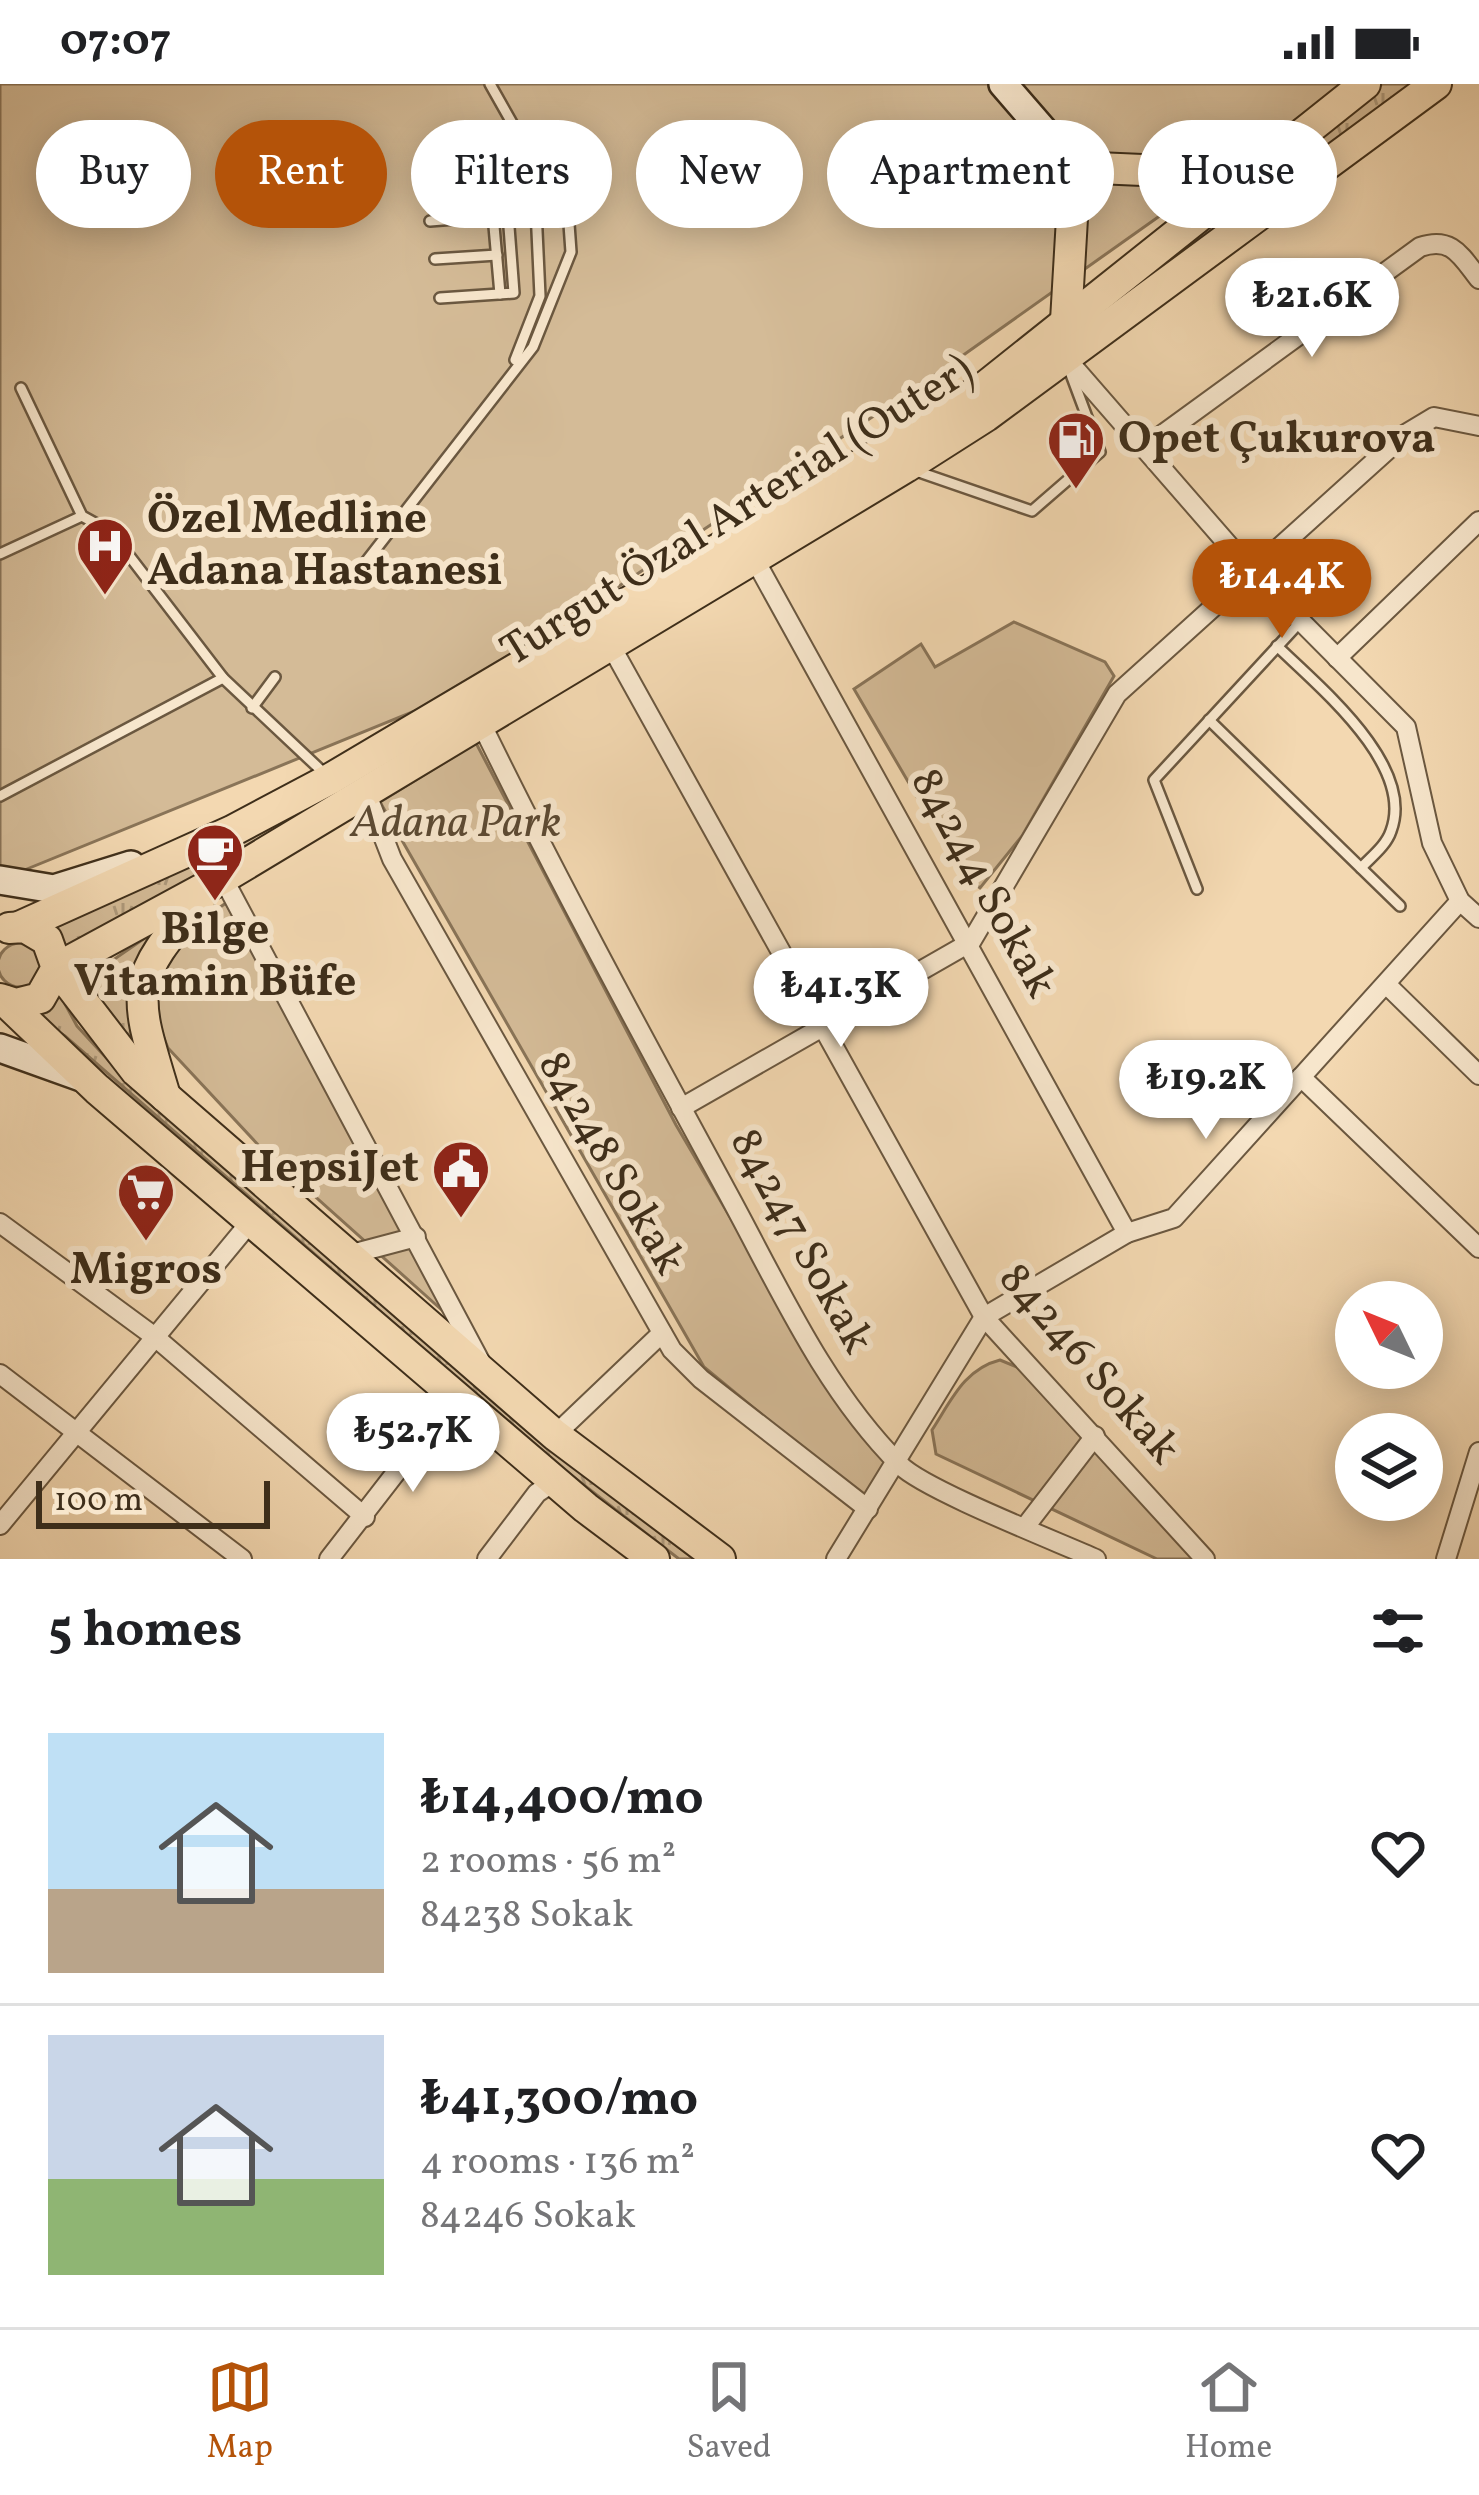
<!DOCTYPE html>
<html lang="en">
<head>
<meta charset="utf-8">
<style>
	body { margin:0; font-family:Vollkorn,serif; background:#f2f2f2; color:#202124; height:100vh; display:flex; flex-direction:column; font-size:45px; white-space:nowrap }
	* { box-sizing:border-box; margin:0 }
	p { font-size:39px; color:#757577 }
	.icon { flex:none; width:66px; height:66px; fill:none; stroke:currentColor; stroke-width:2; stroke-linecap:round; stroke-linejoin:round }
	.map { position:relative; height:1475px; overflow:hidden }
	.side { display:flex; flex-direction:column; background:#fff; flex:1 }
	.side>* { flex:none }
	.top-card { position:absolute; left:36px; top:36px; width:1407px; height:108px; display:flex; gap:24px }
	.needle { width:78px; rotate:313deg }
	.fabs { position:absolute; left:1335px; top:1197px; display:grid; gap:24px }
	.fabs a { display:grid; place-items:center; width:108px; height:108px; border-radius:50%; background:#fff; box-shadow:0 6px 30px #0003; font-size:60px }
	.scale { position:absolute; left:36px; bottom:30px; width:234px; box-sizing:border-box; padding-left:12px; border:6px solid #3e2e1a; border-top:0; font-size:33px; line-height:42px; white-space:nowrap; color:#3e2e1a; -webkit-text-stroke:9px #f7e6cc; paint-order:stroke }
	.price { position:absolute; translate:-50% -102px; padding:0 27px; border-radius:42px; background:#fff; color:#222; font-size:39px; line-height:78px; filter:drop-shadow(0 3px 6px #0008) }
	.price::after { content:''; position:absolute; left:50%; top:72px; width:36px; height:27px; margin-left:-18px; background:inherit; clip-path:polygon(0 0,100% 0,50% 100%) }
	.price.active { background:#b45309; color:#fff }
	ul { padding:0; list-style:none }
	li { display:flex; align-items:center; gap:36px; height:300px; padding:0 48px }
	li+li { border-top:3px solid #e0e0e0 }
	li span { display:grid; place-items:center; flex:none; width:336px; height:240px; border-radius:0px; color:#555 }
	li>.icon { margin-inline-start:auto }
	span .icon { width:144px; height:144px; fill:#fffc; stroke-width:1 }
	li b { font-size:51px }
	h2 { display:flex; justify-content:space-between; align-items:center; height:144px; padding:0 48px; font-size:51px }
	.pill { padding:0 42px; border-radius:54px; background:#fff; box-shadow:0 6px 30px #0003; font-size:42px; line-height:108px }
	.pill.active { background:#b45309; color:#fff }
	.status { display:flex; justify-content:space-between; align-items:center; height:84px; padding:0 60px; background:#fff; direction:ltr }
	.status svg { height:33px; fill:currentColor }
	.tabs { display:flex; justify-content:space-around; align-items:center; height:168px; border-top:3px solid #e0e0e0; background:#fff; font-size:33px; color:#757577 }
	.tabs a { display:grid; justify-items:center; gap:6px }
	.tabs .active { color:#b45309 }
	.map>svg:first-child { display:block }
	.grass { fill:url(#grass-tufts); stroke:#897458; stroke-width:3 }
	.park { fill:#d4bb97; stroke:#897458; stroke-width:3 }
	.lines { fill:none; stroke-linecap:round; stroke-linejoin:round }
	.lane-casing { stroke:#6b5840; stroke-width:14 }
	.street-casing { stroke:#6b5840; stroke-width:22 }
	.secondary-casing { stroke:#3e2e1a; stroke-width:32 }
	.primary-casing { stroke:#3e2e1a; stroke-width:34 }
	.lane { stroke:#f7e6cc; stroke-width:9 }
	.street { stroke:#f7e6cc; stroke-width:18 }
	.secondary { stroke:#f7e6cc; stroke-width:27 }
	.primary { stroke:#f3d8b1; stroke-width:30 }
	.labels { text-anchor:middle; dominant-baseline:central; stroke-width:12; stroke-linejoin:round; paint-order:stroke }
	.poi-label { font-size:45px; font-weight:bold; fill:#3e2e1a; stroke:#f7e6cc; text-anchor:start }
	.street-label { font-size:45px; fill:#3e2e1a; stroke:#f7e6cc }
	.park-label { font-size:45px; font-style:italic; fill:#5c4a33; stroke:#f7e6cc }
</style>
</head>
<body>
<div class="status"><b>07:07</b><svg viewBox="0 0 49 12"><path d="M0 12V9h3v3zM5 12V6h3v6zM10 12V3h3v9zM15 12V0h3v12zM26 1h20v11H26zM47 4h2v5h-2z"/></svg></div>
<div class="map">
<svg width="1479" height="1475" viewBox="0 0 1479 1475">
	<defs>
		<pattern id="grass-tufts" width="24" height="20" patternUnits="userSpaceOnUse" patternTransform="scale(3)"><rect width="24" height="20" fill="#d4bb97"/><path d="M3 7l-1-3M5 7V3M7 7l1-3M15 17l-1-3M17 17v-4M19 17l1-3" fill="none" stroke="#ad987a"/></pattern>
	</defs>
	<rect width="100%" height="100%" fill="#f3d8b1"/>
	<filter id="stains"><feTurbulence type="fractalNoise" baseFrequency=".00167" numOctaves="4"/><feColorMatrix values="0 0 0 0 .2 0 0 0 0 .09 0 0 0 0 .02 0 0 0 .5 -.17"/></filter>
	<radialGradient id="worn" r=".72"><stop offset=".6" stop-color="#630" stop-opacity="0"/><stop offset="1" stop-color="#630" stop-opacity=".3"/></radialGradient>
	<g class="grass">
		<path d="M1382 0H1418L1139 200 978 324 71 869 54 844 231 762 710 484 1284 80Z"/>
		<path d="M158 845C130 885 130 917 138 964L84 896Z"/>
		<circle cx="20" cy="881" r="22"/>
		<path d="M59 909 77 942 121 990 547 1362 694 1475H679L539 1366 65 952 33 932Z"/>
	</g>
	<g class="park">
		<path d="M0 0H1346L938 289 459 609 0 796Z"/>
		<path d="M1014 538 1105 578 1114 592 1022 752 980 804 962 790 854 605 921 560 935 583Z"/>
		<path d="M476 659 676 1041 828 1300 892 1376 869 1419 704 1283 380 718Z"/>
		<path d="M226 819 453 1236 262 1065 168 964 156 934 158 891 183 849Z"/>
		<path d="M1000 1276 1017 1283 1195 1475H1157L936 1370 932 1346C951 1317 964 1285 1000 1276Z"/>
	</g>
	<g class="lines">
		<defs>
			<g id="lane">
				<path d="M430 103 490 97 500 210"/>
				<path d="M430 137 493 132"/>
				<path d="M435 175 497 171"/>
				<path d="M440 214 514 209 505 90 532 76"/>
				<path d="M515 276 540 212 534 82"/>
				<path d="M21 304 82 432 111 448 223 594 326 691"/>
				<path d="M916 387 1032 427 1100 368 1069 285"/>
				<path d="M0 470 82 432"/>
				<path d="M365 479 533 263 571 168 569 140 490 0"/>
				<path d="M1277 562C1318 602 1416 681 1391 747 1386 762 1371 773 1361 784"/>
				<path d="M252 624 275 593"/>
				<path d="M1209 636 1400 822"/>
				<path d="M0 712 223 594"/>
				<path d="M1197 805 1154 696 1301 537"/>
			</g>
			<g id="street">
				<path d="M1064 272 1252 488 1406 643 1432 759 1460 817 1479 834"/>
				<path d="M1144 364 1420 163C1452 152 1461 172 1479 195"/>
				<path d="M755 476 1127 1149 984 1233 836 1475"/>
				<path d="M611 562 984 1233 1205 1475"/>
				<path d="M1337 574 1479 437"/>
				<path d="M481 639C558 797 642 951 726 1106 778 1201 823 1304 900 1381 925 1406 1056 1457 1096 1475"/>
				<path d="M366 708 392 775 672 1266 701 1295 868 1425"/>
				<path d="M223 794 480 1277"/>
				<path d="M1386 900 1479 991"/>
				<path d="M1301 993 1479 1164"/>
				<path d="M681 1024 971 858 1117 610 1404 351 1434 333 1479 342"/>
				<path d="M0 1139 155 1253 365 1433"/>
				<path d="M1127 1149 1174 1134 1460 817"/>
				<path d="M348 1171 416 1153"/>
				<path d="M0 1290 242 1475"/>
				<path d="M555 1351 662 1249"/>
				<path d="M0 1441 252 1136"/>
				<path d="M1025 1443 1095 1352"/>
				<path d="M329 1475 456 1311"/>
				<path d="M487 1475 537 1409 555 1397"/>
				<path d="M1446 1475 1479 1368"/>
			</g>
			<g id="secondary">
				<path d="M1003 0 1075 83"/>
				<path d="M0 796 54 805 131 781"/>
				<path d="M0 964 81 993"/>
			</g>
			<g id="primary">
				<path d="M1066 237 1075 83 1254 91"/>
				<path d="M19 843 232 747 330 695 877 371 986 302 1365 0"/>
				<path d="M57 884 223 794 906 383 986 332 1436 0"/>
				<path d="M57 884 136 987 555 1351 720 1475"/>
				<path d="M0 915 16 920 40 914 57 884 47 856 25 843 9 844"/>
				<path d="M5 917 97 1005 586 1424 654 1475"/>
				<path d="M165 1012C136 914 124 897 199 819"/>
			</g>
		</defs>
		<use href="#lane" class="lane-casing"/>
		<use href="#street" class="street-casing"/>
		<use href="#secondary" class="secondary-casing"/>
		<use href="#primary" class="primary-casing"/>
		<use href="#lane" class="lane"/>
		<use href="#street" class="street"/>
		<use href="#secondary" class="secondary"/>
		<use href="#primary" class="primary"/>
	</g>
	<defs>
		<symbol id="fuel-pin" viewBox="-11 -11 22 30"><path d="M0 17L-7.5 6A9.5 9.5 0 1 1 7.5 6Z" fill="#8f2418" stroke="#f7e6cc"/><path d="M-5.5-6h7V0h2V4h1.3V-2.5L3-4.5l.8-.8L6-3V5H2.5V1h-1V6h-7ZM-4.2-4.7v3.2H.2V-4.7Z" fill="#fff"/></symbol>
		<symbol id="hospital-pin" viewBox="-11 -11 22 30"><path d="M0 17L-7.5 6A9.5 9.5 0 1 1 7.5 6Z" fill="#8f2418" stroke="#f7e6cc"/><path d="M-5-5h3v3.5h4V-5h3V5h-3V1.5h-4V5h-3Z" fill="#fff"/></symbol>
		<symbol id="cafe-pin" viewBox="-11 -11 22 30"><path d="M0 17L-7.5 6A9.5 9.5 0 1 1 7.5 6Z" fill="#8f2418" stroke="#f7e6cc"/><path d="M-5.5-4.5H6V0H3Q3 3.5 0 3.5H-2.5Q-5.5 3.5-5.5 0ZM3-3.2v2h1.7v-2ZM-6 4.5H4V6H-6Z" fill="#fff"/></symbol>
		<symbol id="civic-pin" viewBox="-11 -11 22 30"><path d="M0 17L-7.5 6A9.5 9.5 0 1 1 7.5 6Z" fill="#8f2418" stroke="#f7e6cc"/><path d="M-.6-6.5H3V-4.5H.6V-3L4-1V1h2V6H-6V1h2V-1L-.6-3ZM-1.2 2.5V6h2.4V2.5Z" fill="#fff"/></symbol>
		<symbol id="supermarket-pin" viewBox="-11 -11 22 30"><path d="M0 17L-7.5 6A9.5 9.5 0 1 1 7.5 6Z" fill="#8f2418" stroke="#f7e6cc"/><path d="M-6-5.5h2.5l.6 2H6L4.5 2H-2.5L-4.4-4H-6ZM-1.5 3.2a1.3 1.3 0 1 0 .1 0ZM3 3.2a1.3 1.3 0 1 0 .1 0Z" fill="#fff"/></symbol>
	</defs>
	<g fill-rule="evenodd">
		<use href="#fuel-pin" x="1043" y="323" width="66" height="90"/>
		<use href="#hospital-pin" x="72" y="429" width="66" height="90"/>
		<use href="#cafe-pin" x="182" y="735" width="66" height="90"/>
		<use href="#civic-pin" x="428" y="1052" width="66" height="90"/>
		<use href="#supermarket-pin" x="113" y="1075" width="66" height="90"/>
	</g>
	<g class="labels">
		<g class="poi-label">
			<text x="1118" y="356">Opet Çukurova</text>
			<text x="147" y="436">Özel Medline<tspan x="147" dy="52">Adana Hastanesi</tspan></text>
			<text x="215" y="847" text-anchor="middle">Bilge<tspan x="215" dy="52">Vitamin Büfe</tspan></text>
			<text x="419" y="1085" text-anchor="end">HepsiJet</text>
			<text x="146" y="1187" text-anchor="middle">Migros</text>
		</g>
		<g class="street-label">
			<text transform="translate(738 428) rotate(-32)">Turgut Özal Arterial (Outer)</text>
			<text transform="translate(982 800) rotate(61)">84244 Sokak</text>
			<text transform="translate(610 1080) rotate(60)">84248 Sokak</text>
			<text transform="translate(800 1158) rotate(61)">84247 Sokak</text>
			<text transform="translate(1088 1281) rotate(49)">84246 Sokak</text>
		</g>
		<g class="park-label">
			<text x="456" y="740">Adana Park</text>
		</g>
	</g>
	<rect width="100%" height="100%" filter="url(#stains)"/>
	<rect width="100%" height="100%" fill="url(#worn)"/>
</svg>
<div class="fabs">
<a><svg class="needle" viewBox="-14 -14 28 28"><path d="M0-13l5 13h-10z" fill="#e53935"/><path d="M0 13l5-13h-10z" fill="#757577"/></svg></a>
<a><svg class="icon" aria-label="layers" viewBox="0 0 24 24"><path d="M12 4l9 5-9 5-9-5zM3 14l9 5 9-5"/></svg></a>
</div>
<div class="scale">100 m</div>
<b class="price" style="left:1312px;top:276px">₺21.6K</b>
<b class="price active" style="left:1282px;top:557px">₺14.4K</b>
<b class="price" style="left:841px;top:966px">₺41.3K</b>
<b class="price" style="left:1206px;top:1058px">₺19.2K</b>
<b class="price" style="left:413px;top:1411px">₺52.7K</b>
<div class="top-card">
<a class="pill">Buy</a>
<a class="pill active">Rent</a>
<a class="pill">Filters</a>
<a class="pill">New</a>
<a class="pill">Apartment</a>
<a class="pill">House</a>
</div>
</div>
<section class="side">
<h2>5 homes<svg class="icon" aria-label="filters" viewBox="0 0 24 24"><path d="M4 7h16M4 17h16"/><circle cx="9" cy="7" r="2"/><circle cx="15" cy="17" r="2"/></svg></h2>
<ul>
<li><span style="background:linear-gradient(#bfe0f5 65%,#b9a48a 0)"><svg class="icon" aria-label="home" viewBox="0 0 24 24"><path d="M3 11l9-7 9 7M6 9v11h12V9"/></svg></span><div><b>₺14,400/mo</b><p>2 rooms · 56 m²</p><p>84238 Sokak</p></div><svg class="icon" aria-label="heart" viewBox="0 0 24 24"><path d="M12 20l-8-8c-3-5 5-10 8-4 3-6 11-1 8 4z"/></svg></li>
<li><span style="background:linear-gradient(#c9d6e8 60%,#8fb573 0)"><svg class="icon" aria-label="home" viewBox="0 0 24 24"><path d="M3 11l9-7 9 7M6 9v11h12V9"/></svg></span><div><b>₺41,300/mo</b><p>4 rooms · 136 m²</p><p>84246 Sokak</p></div><svg class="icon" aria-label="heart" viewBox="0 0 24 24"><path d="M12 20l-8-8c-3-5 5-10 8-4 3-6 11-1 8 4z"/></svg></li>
</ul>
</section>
<nav class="tabs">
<a class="active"><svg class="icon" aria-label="map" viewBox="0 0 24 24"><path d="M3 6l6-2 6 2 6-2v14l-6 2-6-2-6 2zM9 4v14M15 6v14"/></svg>Map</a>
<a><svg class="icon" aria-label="saved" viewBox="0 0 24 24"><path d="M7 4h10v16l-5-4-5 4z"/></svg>Saved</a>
<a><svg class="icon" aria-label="home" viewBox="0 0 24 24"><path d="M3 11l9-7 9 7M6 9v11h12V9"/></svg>Home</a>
</nav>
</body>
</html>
